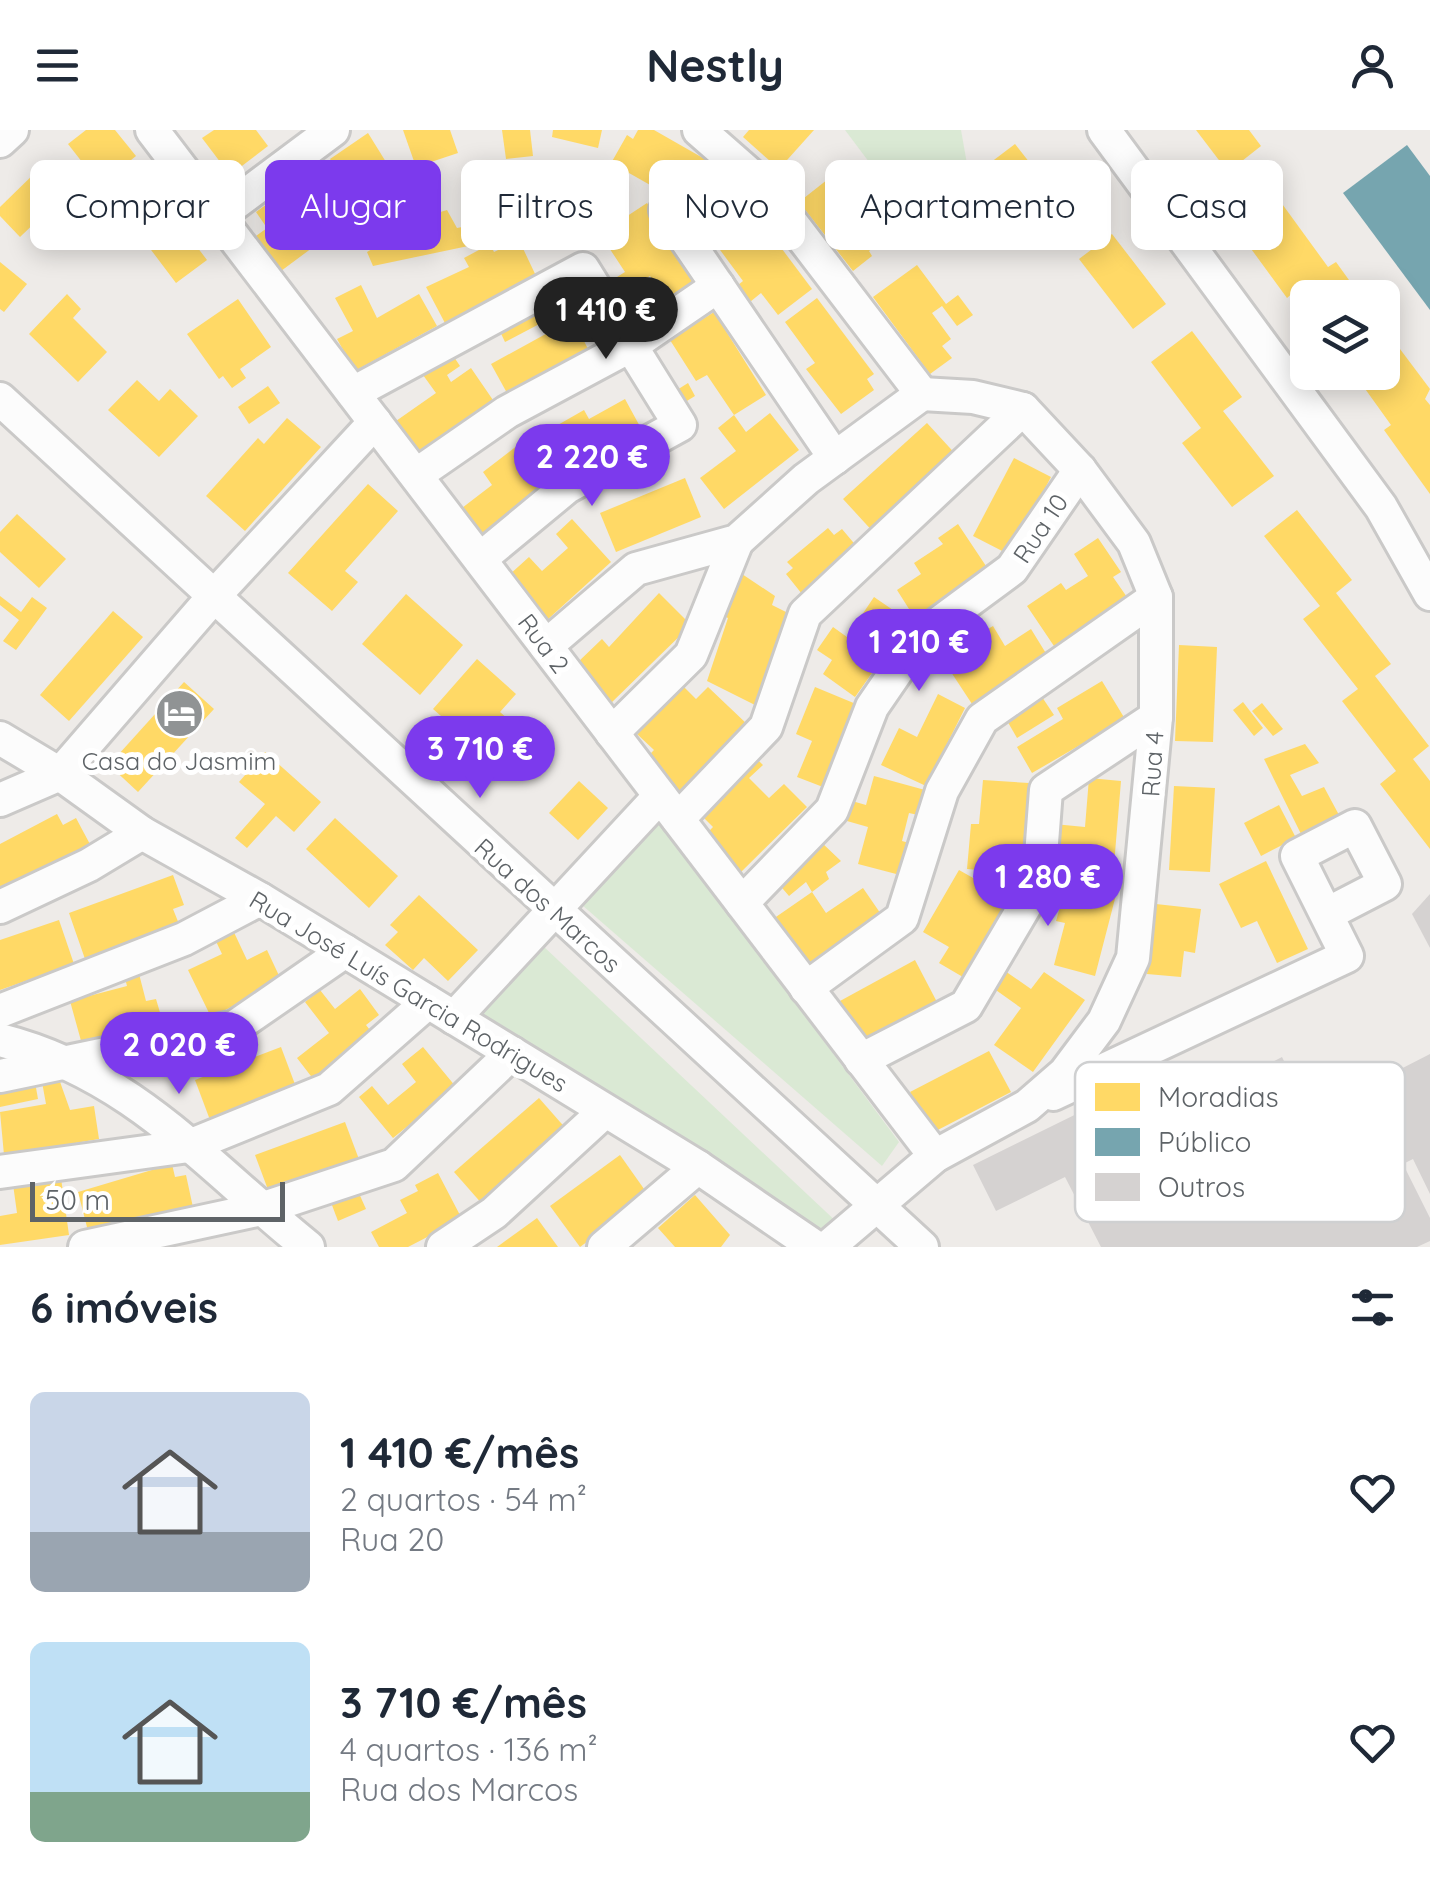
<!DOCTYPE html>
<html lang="pt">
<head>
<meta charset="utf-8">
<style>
	body { margin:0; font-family:Quicksand,sans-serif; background:#f6f6f7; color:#1f2937; height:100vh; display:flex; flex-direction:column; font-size:38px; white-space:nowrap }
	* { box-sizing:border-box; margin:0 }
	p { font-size:32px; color:#747a83 }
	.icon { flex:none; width:55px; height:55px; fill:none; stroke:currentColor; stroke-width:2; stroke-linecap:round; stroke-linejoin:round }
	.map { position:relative; height:1117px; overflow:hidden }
	.details { display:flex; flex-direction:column; background:#fff; flex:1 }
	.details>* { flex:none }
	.hud { position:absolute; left:30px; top:30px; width:1370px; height:90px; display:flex; gap:20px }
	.controls { position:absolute; left:1290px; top:150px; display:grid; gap:20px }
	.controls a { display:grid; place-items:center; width:110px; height:110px; border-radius:15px; background:#fff; box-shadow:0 5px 25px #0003; font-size:50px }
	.scale { position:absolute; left:30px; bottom:25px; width:255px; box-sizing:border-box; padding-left:10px; border:5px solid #5e6367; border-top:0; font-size:28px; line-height:35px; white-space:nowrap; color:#5e6367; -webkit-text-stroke:8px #fff; paint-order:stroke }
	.price { position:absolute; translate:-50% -85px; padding:0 22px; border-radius:35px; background:#7c3aed; color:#fff; font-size:32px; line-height:65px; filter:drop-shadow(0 2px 5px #0008) }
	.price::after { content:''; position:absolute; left:50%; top:60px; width:30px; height:22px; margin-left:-15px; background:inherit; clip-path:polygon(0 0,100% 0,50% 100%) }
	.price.active { background:#222; color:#fff }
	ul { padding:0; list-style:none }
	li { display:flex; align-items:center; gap:30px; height:250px; padding:0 30px }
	li span { display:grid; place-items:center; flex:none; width:280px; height:200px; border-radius:15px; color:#555 }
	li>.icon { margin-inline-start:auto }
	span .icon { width:120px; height:120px; fill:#fffc; stroke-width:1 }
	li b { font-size:42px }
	h2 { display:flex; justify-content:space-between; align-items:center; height:120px; padding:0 30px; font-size:42px }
	.chip { padding:0 35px; border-radius:15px; background:#fff; box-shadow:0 5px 25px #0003; font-size:35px; line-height:90px }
	.chip.active { background:#7c3aed; color:#fff }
	header { display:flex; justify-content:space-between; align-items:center; height:130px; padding:0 30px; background:#fff; font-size:45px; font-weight:700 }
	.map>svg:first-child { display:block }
	.green { fill:#dae9d4 }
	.homes { fill:#ffd966 }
	.public { fill:#76a5af }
	.building { fill:#d5d2d1 }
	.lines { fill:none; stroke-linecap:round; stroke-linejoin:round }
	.street-casing { stroke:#cac9c8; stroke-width:38 }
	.street { stroke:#fcfcfc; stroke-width:32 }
	.labels { text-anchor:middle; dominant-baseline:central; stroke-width:10; stroke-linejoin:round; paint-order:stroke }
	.street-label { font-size:25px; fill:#5e6367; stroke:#fff }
	.poi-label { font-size:25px; fill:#5e6367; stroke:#fff }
	.key { fill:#fff; stroke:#cfd0d1; stroke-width:2.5 }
	.key-label { font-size:28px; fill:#5e6367 }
</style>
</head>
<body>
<header><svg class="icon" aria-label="menu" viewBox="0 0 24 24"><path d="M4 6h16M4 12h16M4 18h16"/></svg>Nestly<svg class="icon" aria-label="person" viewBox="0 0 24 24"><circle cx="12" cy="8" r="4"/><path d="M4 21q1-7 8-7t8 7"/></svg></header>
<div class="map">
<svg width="1430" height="1117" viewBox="0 0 1430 1117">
	<rect width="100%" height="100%" fill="#eeebe8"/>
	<g class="green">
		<path d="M845 0H961L967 34 905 80Z"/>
		<path d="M659 690 899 1012 882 1036 582 775Z"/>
		<path d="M542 815 841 1096 820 1104 473 886Z"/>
	</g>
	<g class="homes">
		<path d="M86 0H115L136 26 100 55 68 14Z"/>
		<path d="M214 0H256L268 16 230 45 202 8Z"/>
		<path d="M403 0H450L458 23 416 37Z"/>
		<path d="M502 0H530L533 26 506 29Z"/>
		<path d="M553 0H602L598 18 552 7Z"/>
		<path d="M638 0H654L710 32 695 57 684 51 673 68 629 43 624 52 606 42 627 5 633 9Z"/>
		<path d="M749 0H814L779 39 743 7Z"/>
		<path d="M1196 0H1249L1261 16 1228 42Z"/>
		<path d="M368 3 386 32 348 57 330 29Z"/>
		<path d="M1015 14 1070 84 1037 109 982 39Z"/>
		<path d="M42 36 67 62 20 107 0 86V77Z"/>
		<path d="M837 42 877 92 866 100 878 114 869 121 872 126 853 141 799 72Z"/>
		<path d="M296 53 325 91 308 105 316 115 281 141 256 106 267 98 256 82Z"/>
		<path d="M567 53 617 76 621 84 373 136 367 122 427 86 447 80 457 98 503 89 508 76 549 82 552 77H560Z"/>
		<path d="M156 63 207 130 176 153 139 104 125 114 112 96Z"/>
		<path d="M1280 71 1328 137 1336 132 1362 168H1308V180L1294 162 1287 168 1238 101Z"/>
		<path d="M647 73 697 150 665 170 650 146 624 163 630 172 616 180 601 157 625 142 600 104Z"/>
		<path d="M749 75 812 159 778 185 761 163 745 176 732 160 743 151 709 105Z"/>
		<path d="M1112 104 1166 174 1133 199 1079 129Z"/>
		<path d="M519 110 537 148 446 195 426 157 469 137 464 128 490 114 494 122Z"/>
		<path d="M0 132 27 154 4 182 0 179Z"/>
		<path d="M917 135 946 174 958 165 973 185 957 196 942 176 932 183 951 209 942 216 952 228 930 244 873 167Z"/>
		<path d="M361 155 377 188 419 164 437 196 355 241 337 209 353 201 335 168Z"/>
		<path d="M67 164 81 179 73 188 107 222 78 252 29 204Z"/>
		<path d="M817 168 874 244 867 249 874 260 841 284 806 239 815 233 785 192Z"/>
		<path d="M238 169 271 217 240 239 246 248 232 258 223 246 219 249 187 204Z"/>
		<path d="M537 173 547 190 505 212 497 195Z"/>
		<path d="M714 182 766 265 734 285 746 302 770 283 799 320 724 379 700 348 736 321 718 298 734 285 707 245 696 251 670 210Z"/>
		<path d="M573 189 590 223 507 263 491 234Z"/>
		<path d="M1382 195 1430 259 1425 269 1430 275V364L1384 300 1391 295 1353 242H1382Z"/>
		<path d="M1192 201 1242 267 1223 281 1274 346 1232 377 1182 313 1201 298 1151 232Z"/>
		<path d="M452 224 460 236 447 245 451 252 471 238 495 273 421 326 396 291 436 263 423 245Z"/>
		<path d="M137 250 159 271 170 259 198 286 159 327 108 280Z"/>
		<path d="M688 253 695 266 677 277 669 265Z"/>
		<path d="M268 256 280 273 249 294 238 277Z"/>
		<path d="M625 269 643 302 566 345 560 335 553 339 535 308 584 280 589 289Z"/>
		<path d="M287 288 321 317 245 401 206 366 258 308 264 314Z"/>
		<path d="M927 293 960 329 876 405 843 369Z"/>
		<path d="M522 312 555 355 482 404 462 378 492 355 483 342Z"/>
		<path d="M1014 328 1051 347 1010 425 973 406Z"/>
		<path d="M685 348 701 387 616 422 600 383Z"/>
		<path d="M368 354 398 381 345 441 358 452 332 481 288 443Z"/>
		<path d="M1297 380 1352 450 1336 463 1391 534 1375 546 1429 616 1413 629 1430 651V719L1380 654 1396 641 1342 571 1358 559 1303 489 1320 476 1264 406Z"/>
		<path d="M17 384 66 429 39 458 0 422V402Z"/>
		<path d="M572 389 611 432 546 491 507 447 529 427 542 441 568 418 556 404Z"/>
		<path d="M958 394 990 442 916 490 897 460 921 444 914 433 943 414 938 408Z"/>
		<path d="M828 398 834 405 842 399 858 418 802 464 786 444 793 438 787 432Z"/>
		<path d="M1098 408 1121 442 1113 447 1129 470 1056 519 1027 476 1061 453 1066 460 1088 446 1074 424Z"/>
		<path d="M739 442 775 466 772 475 794 486 757 576 707 551 728 488 721 485Z"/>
		<path d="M659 463 691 495 609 575 586 552 591 547 577 533 602 509 609 517Z"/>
		<path d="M406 464 463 515 420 565 362 514Z"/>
		<path d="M0 466 21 482 32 467 47 478 16 520 3 511 19 490 0 475Z"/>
		<path d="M874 467 909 491 855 567 823 544 832 530 817 520 833 497 847 507Z"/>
		<path d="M113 481 143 507 69 591 40 565Z"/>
		<path d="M971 487 981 503 993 496 1005 516 1031 499 1047 525 972 574 951 542 972 528 963 513 952 519 943 505Z"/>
		<path d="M1179 515 1217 517 1213 612 1175 611Z"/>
		<path d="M477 529 516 564 500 582 541 619 514 650 433 579Z"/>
		<path d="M1102 551 1125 589 1032 643 1017 617 1063 589 1057 578Z"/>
		<path d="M184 552 214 579 138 662 109 635Z"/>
		<path d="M683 556 696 569 708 557 748 595 682 664 645 629 654 620 637 604Z"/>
		<path d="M815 557 856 574 823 657 797 647 812 611 796 604Z"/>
		<path d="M1038 561 1054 585 1017 608 1002 582Z"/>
		<path d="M938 564 965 578 926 656 881 635 899 598 917 607Z"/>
		<path d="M1243 572 1263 598 1254 606 1233 580Z"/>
		<path d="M1262 573 1283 599 1273 606 1252 581Z"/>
		<path d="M1305 614 1319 633 1290 645 1302 666 1324 657 1339 685 1301 704 1264 629Z"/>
		<path d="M265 622 321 672 294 702 276 686 247 718 235 708 265 674 239 652Z"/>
		<path d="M750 622 763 635 749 648 769 668 784 654 807 677 740 743 704 706 713 697 693 677Z"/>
		<path d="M874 646 925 660 918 685 909 683 902 711 909 713 900 745 858 734 868 697 840 689 845 669 866 675Z"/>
		<path d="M1089 648 1121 651 1113 747 1049 741 1054 694 1085 697Z"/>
		<path d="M983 650 1029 653 1023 744 967 739 971 694H979Z"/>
		<path d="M579 651 608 678 578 710 549 683Z"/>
		<path d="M1174 656 1215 658 1210 742 1169 740Z"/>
		<path d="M1279 675 1296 708 1261 726 1244 693Z"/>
		<path d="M57 684 63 695 76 688 92 718 0 767V714Z"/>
		<path d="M335 688 398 746 369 778 306 719Z"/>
		<path d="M821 712 841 731 826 742 829 749 812 762 806 752 789 766 777 752Z"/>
		<path d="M1266 731 1308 819 1277 833 1257 791 1241 798 1219 754Z"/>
		<path d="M959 740 1014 771 968 850 939 833 949 817 923 802Z"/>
		<path d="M173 745 184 775 173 779 179 794 85 829 69 783Z"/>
		<path d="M1068 749 1117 761 1095 846 1054 835 1065 793 1056 791Z"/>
		<path d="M863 758 885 790 809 842 773 789 812 762 826 783Z"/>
		<path d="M419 765 478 820 448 851 424 828 413 840 385 815 398 802 390 795Z"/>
		<path d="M1156 774 1201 779 1195 823 1184 821 1181 847 1147 844Z"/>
		<path d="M59 790 74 834 0 860V810Z"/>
		<path d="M231 796 247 830 267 820 282 852 211 887 188 840 222 824 213 805Z"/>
		<path d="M915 830 938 874 863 914 840 871Z"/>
		<path d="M138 840 146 871 156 869 164 896 83 918 70 871 127 856 124 844Z"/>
		<path d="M1005 841 1031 859 1044 842 1085 870 1033 942 994 915 1021 878 993 858Z"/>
		<path d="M360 859 379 885 366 895 373 904 314 950 297 928 329 903 305 872 320 860 335 879Z"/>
		<path d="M281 917 296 957 210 990 195 950Z"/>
		<path d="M423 917 456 957 393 1008 359 967 372 956 388 975 416 952 402 934Z"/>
		<path d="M989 921 1011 962 932 1003 910 962Z"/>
		<path d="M59 949 70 980 94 976 99 1009 4 1025 0 982 46 974 42 952Z"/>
		<path d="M35 952 38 969 0 977V960Z"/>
		<path d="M539 968 568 1001 483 1075 454 1042Z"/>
		<path d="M345 992 360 1032 270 1065 255 1025Z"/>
		<path d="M620 1025 649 1066 580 1117 550 1076Z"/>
		<path d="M172 1034 175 1047 186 1045 194 1082 88 1101 78 1062Z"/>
		<path d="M60 1041 69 1105 0 1115V1086L17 1083 12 1047Z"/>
		<path d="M438 1043 462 1089 408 1117H379L371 1102 407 1083 400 1070 418 1061 415 1055Z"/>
		<path d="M357 1059 366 1079 338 1091 330 1070Z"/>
		<path d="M695 1065 730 1105 721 1117H675L658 1098Z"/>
		<path d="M537 1088 558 1117H497Z"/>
	</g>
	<path class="public" d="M1407 15 1430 46V180L1343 63Z"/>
	<g class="building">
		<path d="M1430 764V818L1412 784Z"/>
		<path d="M1430 924V1064L1413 1029 1403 1034 1430 1088V1111L1417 1117H1101L1065 1047 996 1081 973 1035 1109 968 1136 1014 1167 999 1162 990 1282 927 1311 985Z"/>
	</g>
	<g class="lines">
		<defs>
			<g id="street">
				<path d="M152 0 935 1026"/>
				<path d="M699 0 764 57 922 264"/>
				<path d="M1104 0 1381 377 1430 464"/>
				<path d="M0 11 12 0"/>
				<path d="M743 67 666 80 835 328"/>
				<path d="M218 86 333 0"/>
				<path d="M353 263 583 139 680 295 567 357 480 429"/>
				<path d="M0 269 922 1117"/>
				<path d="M416 345 507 282 632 215 718 156"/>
				<path d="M546 516 636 439 737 411 806 349 922 264"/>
				<path d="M612 603 691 525 737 411"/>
				<path d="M0 608 60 644 142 703 260 769 698 1037 815 1117"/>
				<path d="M0 670 60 644 215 465 375 292"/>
				<path d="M678 689 766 597 805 484 1023 279"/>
				<path d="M742 773 832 680 872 577 920 507 1012 439 1080 340"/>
				<path d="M0 777 89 735 142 703"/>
				<path d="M806 858 902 788 942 661 982 589 1156 467"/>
				<path d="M0 881 184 809 260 769"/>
				<path d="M454 888 660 666"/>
				<path d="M0 910C132 943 207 1036 308 1117"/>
				<path d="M861 930 966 876 1039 752 1046 660 1156 587"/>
				<path d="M0 946 235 897 345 821"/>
				<path d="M1053 964 1347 826 1297 726 1355 696 1385 754 1327 784"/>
				<path d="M0 1042 189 1016 329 959 428 872"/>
				<path d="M85 1117 261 1079 394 1035 512 923"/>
				<path d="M443 1117 494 1083 605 981"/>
				<path d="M604 1117 698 1037"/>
				<path d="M828 1117 935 1026 1027 976 1065 943 1104 891 1133 828 1156 587V467L1134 413 1080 340 1023 279 973 267 922 264"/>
			</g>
		</defs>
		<use href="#street" class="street-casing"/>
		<use href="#street" class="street"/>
	</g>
	<defs>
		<symbol id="hotel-disc" viewBox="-11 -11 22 22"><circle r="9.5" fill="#909394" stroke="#fff"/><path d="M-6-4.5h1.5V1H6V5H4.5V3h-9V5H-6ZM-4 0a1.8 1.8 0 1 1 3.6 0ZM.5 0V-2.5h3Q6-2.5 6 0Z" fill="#fff"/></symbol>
	</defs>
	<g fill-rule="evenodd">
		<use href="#hotel-disc" x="152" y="556" width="55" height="55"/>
	</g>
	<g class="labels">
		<g class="street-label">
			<text transform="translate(1040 398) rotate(-56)">Rua 10</text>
			<text transform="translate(544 513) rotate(53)">Rua 2</text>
			<text transform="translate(1152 634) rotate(-86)">Rua 4</text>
			<text transform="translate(548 775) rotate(42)">Rua dos Marcos</text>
			<text transform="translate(409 861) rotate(31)">Rua José Luís Garcia Rodrigues</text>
		</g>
		<g class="poi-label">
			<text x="179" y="630">Casa do Jasmim</text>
		</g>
	</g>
	<rect x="1075" y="932" width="330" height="160" rx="15" class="key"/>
	<rect x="1095" y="953" width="45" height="28" fill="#ffd966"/>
	<rect x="1095" y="998" width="45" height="28" fill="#76a5af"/>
	<rect x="1095" y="1043" width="45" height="28" fill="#d5d2d1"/>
	<g class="key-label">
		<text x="1158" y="977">Moradias</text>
		<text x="1158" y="1022">Público</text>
		<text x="1158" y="1067">Outros</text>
	</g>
</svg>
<div class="controls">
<a><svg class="icon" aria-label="layers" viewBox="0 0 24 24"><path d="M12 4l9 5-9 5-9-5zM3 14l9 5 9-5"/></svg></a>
</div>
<div class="scale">50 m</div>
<b class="price active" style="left:606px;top:232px">1 410 €</b>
<b class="price" style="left:592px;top:379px">2 220 €</b>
<b class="price" style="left:919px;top:564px">1 210 €</b>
<b class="price" style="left:480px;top:671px">3 710 €</b>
<b class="price" style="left:1048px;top:799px">1 280 €</b>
<b class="price" style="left:179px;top:967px">2 020 €</b>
<div class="hud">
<a class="chip">Comprar</a>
<a class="chip active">Alugar</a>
<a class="chip">Filtros</a>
<a class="chip">Novo</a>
<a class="chip">Apartamento</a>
<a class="chip">Casa</a>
</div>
</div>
<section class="details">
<h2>6 imóveis<svg class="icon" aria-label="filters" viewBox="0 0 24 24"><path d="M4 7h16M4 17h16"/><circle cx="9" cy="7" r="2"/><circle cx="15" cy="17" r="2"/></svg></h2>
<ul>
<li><span style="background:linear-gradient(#c9d6e8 70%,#9aa5b1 0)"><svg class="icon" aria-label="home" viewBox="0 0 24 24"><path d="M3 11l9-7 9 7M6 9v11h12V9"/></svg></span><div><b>1 410 €/mês</b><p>2 quartos · 54 m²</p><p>Rua 20</p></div><svg class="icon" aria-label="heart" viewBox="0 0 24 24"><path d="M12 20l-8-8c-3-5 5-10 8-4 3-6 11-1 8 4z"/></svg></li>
<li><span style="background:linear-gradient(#bfe0f5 75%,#7fa58c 0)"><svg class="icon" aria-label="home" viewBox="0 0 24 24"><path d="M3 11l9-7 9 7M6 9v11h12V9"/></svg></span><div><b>3 710 €/mês</b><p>4 quartos · 136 m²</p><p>Rua dos Marcos</p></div><svg class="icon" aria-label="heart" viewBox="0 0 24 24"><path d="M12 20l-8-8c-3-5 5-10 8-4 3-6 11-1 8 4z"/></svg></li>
</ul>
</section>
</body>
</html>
